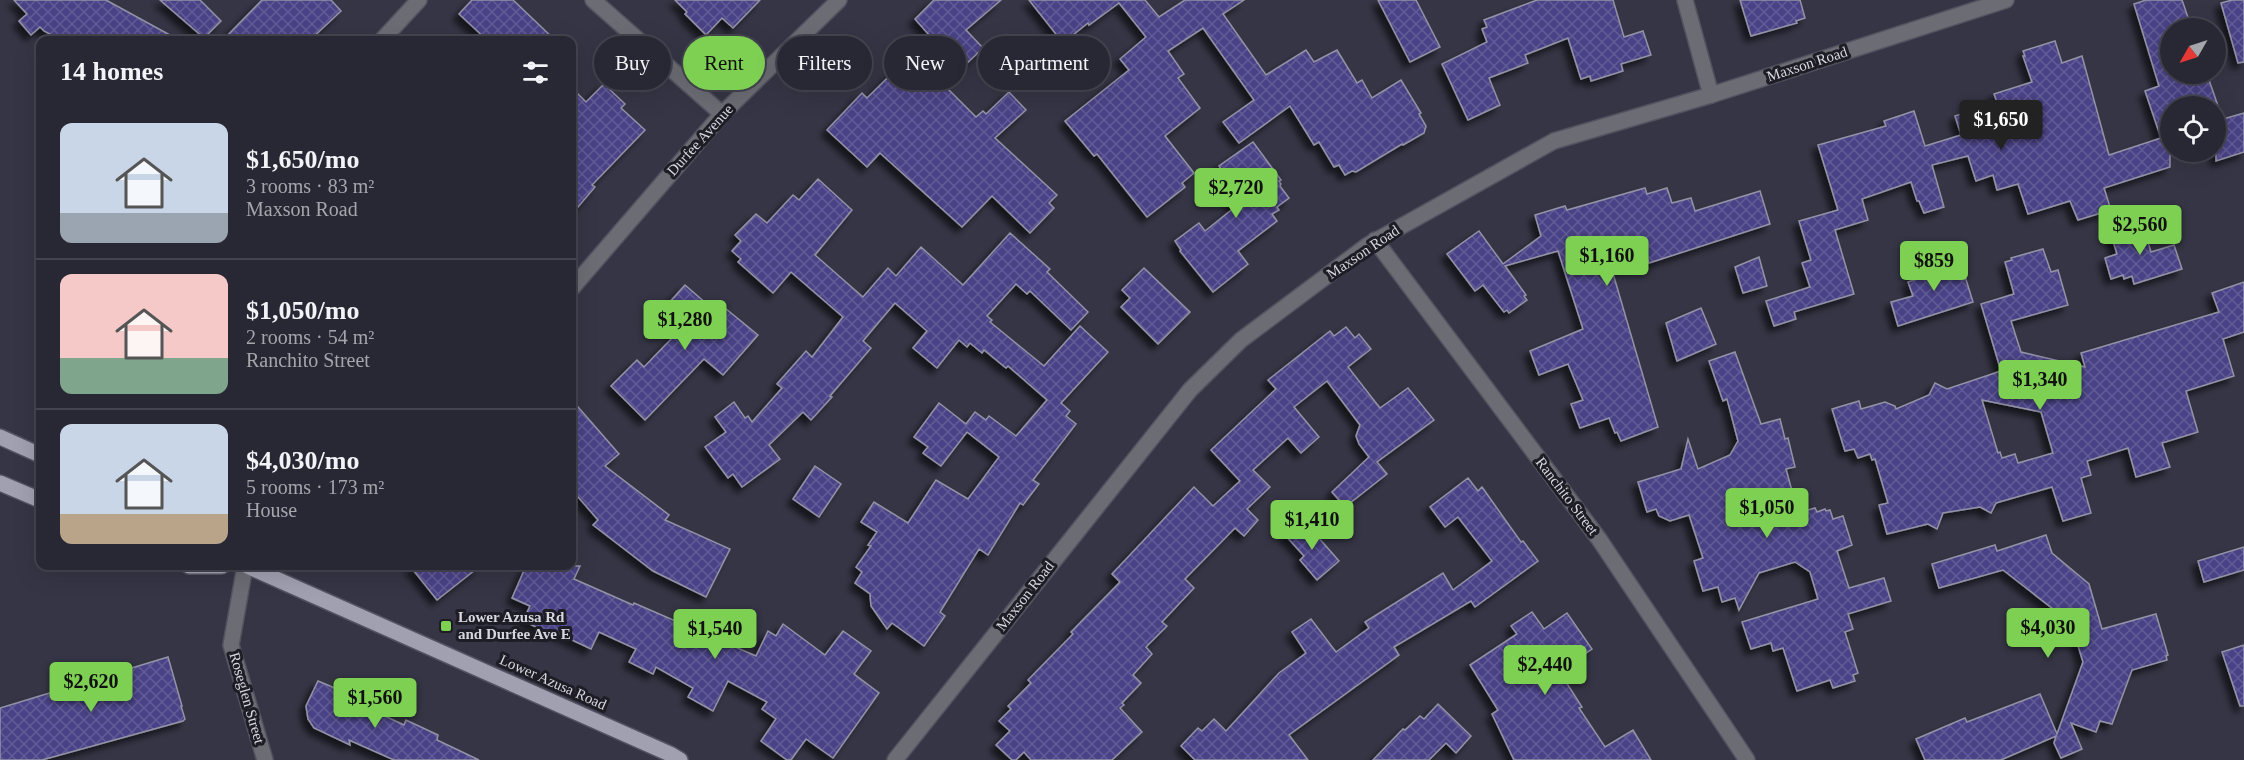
<!DOCTYPE html>
<html lang="en">
<head>
<meta charset="utf-8">
<style>
	body { margin:0; font-family:"Times New Roman",serif; background:#30303c; color:#f1f3f6; height:100vh; display:flex; flex-direction:column; font-size:22px; white-space:nowrap }
	* { box-sizing:border-box; margin:0 }
	p { font-size:20px; color:#a5a6ac }
	.icon { flex:none; width:33px; height:33px; fill:none; stroke:currentColor; stroke-width:2; stroke-linecap:round; stroke-linejoin:round }
	.map { position:relative; flex:1; overflow:hidden }
	.drawer { position:absolute; left:36px; top:36px; width:540px; height:534px; display:flex; flex-direction:column; background:#282834; border-radius:12px; box-shadow:0 6px 24px #0002,0 0 0 2px #44444f }
	.drawer>* { flex:none }
	.hud { position:absolute; left:594px; top:36px; width:570px; height:54px; display:flex; gap:12px }
	.needle { width:39px; rotate:231deg }
	.controls { position:absolute; left:2160px; top:18px; display:grid; gap:12px }
	.controls a { display:grid; place-items:center; width:66px; height:66px; border-radius:50%; background:#282834; box-shadow:0 6px 24px #0002,0 0 0 2px #44444f; font-size:30px }
	.price { position:absolute; translate:-50% -51px; padding:0 14px; border-radius:6px; background:#7ed053; color:#111; font-size:20px; line-height:39px; filter:drop-shadow(0 2px 3px #0008) }
	.price::after { content:''; position:absolute; left:50%; top:36px; width:18px; height:14px; margin-left:-9px; background:inherit; clip-path:polygon(0 0,100% 0,50% 100%) }
	.price.active { background:#222; color:#fff }
	ul { padding:0; list-style:none }
	li { display:flex; align-items:center; gap:18px; height:150px; padding:0 24px }
	li+li { border-top:2px solid #44444f }
	li span { display:grid; place-items:center; flex:none; width:168px; height:120px; border-radius:12px; color:#555 }
	li>.icon { margin-inline-start:auto }
	span .icon { width:72px; height:72px; fill:#fffc; stroke-width:1 }
	li b { font-size:26px }
	h2 { display:flex; justify-content:space-between; align-items:center; height:72px; padding:0 24px; font-size:26px }
	.pill { padding:0 21px; border-radius:27px; background:#282834; box-shadow:0 6px 24px #0002,0 0 0 2px #44444f; font-size:21px; line-height:54px }
	.pill.active { background:#7ed053; color:#111 }
	.map>svg:first-child { display:block }
	.building { fill:url(#building-cross-hatch); stroke:#9393a6; stroke-width:1.5; fill-rule:evenodd; filter:url(#shadow) }
	.lines { fill:none; stroke-linecap:round; stroke-linejoin:round }
	.minor-casing { stroke:#525261; stroke-width:18 }
	.major-casing { stroke:#525261; stroke-width:18 }
	.minor { stroke:#6c6c74; stroke-width:15 }
	.major { stroke:#a0a0b1; stroke-width:15 }
	.poi-dot { fill:#7ed053; stroke:#1e1d25; stroke-width:2 }
	.labels { text-anchor:middle; dominant-baseline:central; stroke-width:6; stroke-linejoin:round; paint-order:stroke }
	.street-label { font-size:15px; fill:#d7d7e1; stroke:#1e1d25 }
	.poi-label { font-size:15px; font-weight:bold; fill:#d7d7e1; stroke:#1e1d25; text-anchor:start }
</style>
</head>
<body>
<div class="map">
<svg width="2244" height="760" viewBox="0 0 2244 760">
	<defs>
		<pattern id="building-cross-hatch" width="8" height="8" patternUnits="userSpaceOnUse" patternTransform="scale(1.5)"><rect width="8" height="8" fill="#4a4286"/><path d="M0 0l8 8M0 8l8-8" fill="none" stroke="#635d97"/></pattern>
		<filter id="shadow"><feDropShadow dx="-5.5" dy="5.5" stdDeviation="3" flood-color="#0009"/></filter>
	</defs>
	<rect width="100%" height="100%" fill="#353545"/>
	<g class="building">
		<path d="M14 0H106L179 40H61L44 31 40 27 31 35 19 21 27 14Z"/>
		<path d="M160 0H200L221 21 204 38Z"/>
		<path d="M262 0H331L341 11 310 40H223Z"/>
		<path d="M472 0H513L555 40H487L459 14Z"/>
		<path d="M675 0H760L733 28 722 18 706 35 685 14 687 12Z"/>
		<path d="M934 0H1001L966 30 983 48 944 85 976 117 983 111 986 114 1009 92 1026 110 995 138 1057 195 1049 203 1054 208 1030 233 992 196 962 227 880 153 867 167 827 130 862 93 867 98 930 36 915 19Z"/>
		<path d="M1029 0H1145L1159 17 1185 0H1244L1223 14 1266 75 1306 50 1314 62 1337 50 1357 83 1362 80 1372 98 1401 80 1421 113 1419 114 1426 126 1424 133 1403 145 1402 144 1356 172 1352 171 1345 175 1339 165 1334 167 1319 142 1314 145 1290 106 1239 143 1223 122 1254 100 1203 28 1168 51 1184 74 1178 78 1200 108 1165 136 1194 173 1182 183 1185 187 1147 217 1097 154 1094 156 1065 121 1129 70 1120 59 1146 37 1119 3 1089 25 1088 23 1063 43Z"/>
		<path d="M1378 0H1416L1440 47 1410 62Z"/>
		<path d="M1537 0H1613L1624 37 1643 31 1651 55 1621 64 1623 71 1591 81 1590 76 1581 79 1568 38 1525 55 1528 63 1489 78 1500 105 1468 120 1442 64 1487 42 1482 29 1487 27 1484 20Z"/>
		<path d="M1740 0H1800L1805 18 1796 21 1797 23 1751 36Z"/>
		<path d="M2146 0H2182L2191 26 2170 28V74H2207L2218 106H2170V167L2104 188 2111 210 2078 220 2070 201 2028 214 2018 184 1997 190 1993 175 1976 181 1968 156 1932 165 1944 207 1924 213 1919 201H1917L1911 182 1862 199 1868 220 1835 230 1854 294 1794 312 1796 319 1774 326 1766 301 1810 287 1802 263 1811 260 1799 221 1838 210 1818 145 1886 126 1884 121 1914 111 1925 146 1961 135 1955 116 1997 102 1994 94 2032 82 2023 56H2025L2023 51 2055 41 2062 63 2082 56 2109 155 2161 138 2145 91 2159 86 2134 4Z"/>
		<path d="M2232 0H2244V62L2238 63 2221 3Z"/>
		<path d="M604 84 625 104 621 108 645 130 592 185 595 187 572 214V88L586 102Z"/>
		<path d="M2244 113V152L2216 161V121Z"/>
		<path d="M1253 142 1281 180 1279 181 1281 184 1280 186 1289 198 1277 207 1279 210 1272 214 1277 221 1238 251 1248 264 1213 292 1180 251 1181 250 1175 241 1199 223 1205 231 1235 207 1229 200 1238 193 1219 166Z"/>
		<path d="M818 179 852 210 815 255 863 297 888 268 896 276 921 247 963 285 1010 233 1050 269 1047 272 1088 312 1071 330 1030 291 1027 294 1016 284 987 316 992 320 990 322 1044 366 1080 326 1108 352 1061 403 1070 411 1066 416 1076 424 1033 480 1039 484 1023 505 1020 503 988 555 979 549 940 612 945 616 924 646 892 623 887 629 871 606 870 594 855 583 862 572 856 567 871 546 868 545 877 532 861 522 874 502 908 523 936 480 968 499 999 457 967 432 941 466 923 453 928 447 914 437 939 403 966 424 975 412 986 420 989 416 1016 436 1047 400 1008 366 1006 368 984 350 982 353 970 343 967 347 959 340 937 368 913 348 927 331 895 303 863 341 871 348 830 396 832 397 811 420 803 412 769 445 780 459 742 487 733 474 728 478 705 447 726 432 715 417 734 402 745 418 748 416 752 422 782 388 777 384 806 351 812 357 843 317 791 272 773 293 738 262 741 259 732 251 741 241 735 235 756 214 767 223 793 195 799 200Z"/>
		<path d="M1645 188 1647 194 1667 188 1672 203 1691 198 1695 211 1760 191 1770 224 1649 263 1647 257 1612 270 1658 427 1621 441 1617 432 1615 433 1609 418 1580 428 1571 404 1583 400 1568 364 1539 375 1530 351 1583 329 1558 251 1505 266 1526 295 1524 296 1527 300 1509 313 1507 310 1504 312 1483 285 1475 291 1447 254 1479 231 1503 264 1541 236 1535 215 1565 206 1567 210Z"/>
		<path d="M2142 221 2151 252 2174 245 2182 269 2134 284 2132 276 2124 279 2123 275 2111 279 2105 258 2117 254 2110 231Z"/>
		<path d="M2043 249 2051 272 2058 270 2068 305 2011 321 2021 352 2085 367 2081 353 2219 312 2212 293 2244 282V332L2223 339 2234 376 2186 391 2198 432 2162 443 2170 467 2136 477 2128 448 2087 461 2091 475 2081 478 2091 513 2063 521 2052 487 1996 503 1991 513 1980 507 1943 513 1937 529 1928 524 1887 534 1879 505 1888 503 1875 459 1872 460 1870 454 1858 458 1854 449 1845 451 1832 409 1859 401 1861 409 1885 402 1895 406 1896 409 1929 395 1935 383 1947 389 2001 371 1981 304 2014 294 2005 262 2012 260 2011 258ZM1982 400 2041 412 2053 453 2018 463 2015 454 2002 458 2000 452 1998 453Z"/>
		<path d="M1759 257 1767 286 1743 293 1735 267Z"/>
		<path d="M1959 257 1973 302 1898 326 1891 302 1913 296 1908 282 1917 279 1914 270Z"/>
		<path d="M1144 268 1190 312 1158 344 1121 307 1130 298 1122 290Z"/>
		<path d="M685 285 714 310 720 304 758 335 723 375 704 359 645 420 611 386 637 360 644 367 677 333 658 315Z"/>
		<path d="M1701 308 1716 344 1677 361 1666 323Z"/>
		<path d="M1346 327 1355 338 1359 334 1371 349 1348 367 1380 408 1408 388 1434 420 1377 462 1387 474 1345 507 1332 492 1369 457 1359 444 1356 436 1360 425 1327 381 1294 407 1319 437 1301 453 1288 438 1253 470 1270 487 1247 509 1258 520 1244 536 1235 528 1185 579 1194 588 1162 622 1167 626 1146 647 1152 654 1133 675 1141 683 1122 703 1124 705 1120 708 1142 732 1112 760H1031L1024 752 1016 760H1012L996 745 1010 731 999 721 1011 709 1008 706 1031 683 1028 680 1073 634 1071 632 1120 582 1112 574 1194 487 1213 506 1240 481 1211 450 1276 389 1268 380 1330 331 1334 336Z"/>
		<path d="M1735 352 1761 424 1780 419 1785 439 1788 438 1795 467 1786 469 1798 513 1815 508 1817 512 1825 509 1826 511 1830 510 1833 519 1843 516 1852 545 1837 551 1849 588 1884 578 1891 601 1848 614 1853 629 1845 632 1858 673 1853 675 1855 681 1833 688 1830 680 1797 691 1783 648 1773 651 1771 643 1751 649 1742 622 1818 599 1810 572 1795 562 1759 573 1739 610 1735 598 1722 602 1718 587 1703 591 1694 561 1703 558 1689 515 1670 521 1659 516 1656 509 1647 512 1638 482 1681 469 1688 439 1698 469 1730 455 1738 441 1727 399 1723 401 1709 361Z"/>
		<path d="M572 400 619 454 605 466 669 515 665 520 730 549 706 597 653 571 593 525 598 520 572 490Z"/>
		<path d="M815 466 841 484 819 517 793 499Z"/>
		<path d="M1468 478 1478 491 1482 487 1521 542 1523 541 1538 561 1475 607 1471 601 1394 647 1399 655 1289 735 1308 760H1195L1181 746 1198 728 1202 731 1214 719 1226 731 1279 673 1306 653 1292 632 1311 619 1336 652 1369 628 1365 622 1443 573 1453 590 1492 561 1458 517 1445 527 1430 507Z"/>
		<path d="M1299 523 1307 532 1311 529 1339 561 1317 580 1300 560 1304 556 1285 535Z"/>
		<path d="M2046 535 2052 553 2089 584 2102 629 2156 614 2168 655 2166 656 2167 660 2132 670 2112 724 2100 721 2096 732 2071 723 2082 749 2061 758 2054 743 2056 736 2001 760H1925L1916 739 1965 718 1967 722 2040 694 2057 734 2083 662 2071 623 2003 570 1939 588 1932 564 1995 545 1997 551Z"/>
		<path d="M2244 547V570L2204 582 2198 561Z"/>
		<path d="M410 566H480L437 600Z"/>
		<path d="M526 566H580L574 579 633 605 634 603 756 656 768 631 776 636 783 624 825 655 843 631 871 651 854 674 879 693 833 758 806 739 791 760H787L761 741 776 719 762 709 767 702 728 681 713 711 688 697 693 688 656 667 653 674 629 662 636 649 599 632 591 649 553 631 551 634 523 621 530 606 512 598Z"/>
		<path d="M1532 612 1544 629 1567 613 1592 649 1559 671 1582 707 1579 708 1605 747 1633 730 1651 760H1514L1492 714 1498 710 1470 665 1517 634 1511 626Z"/>
		<path d="M2244 645V706H2240L2222 652Z"/>
		<path d="M168 657 182 706H181L185 719 183 721 42 760H0V708Z"/>
		<path d="M318 681 337 689 335 693 404 725 406 720 438 735 437 740 479 760H394L349 740 350 745 314 728 308 719 306 706Z"/>
		<path d="M1438 704 1471 736 1456 753 1446 743 1429 760H1373L1403 729 1405 730 1420 716 1424 719Z"/>
	</g>
	<g class="lines">
		<defs>
			<g id="minor">
				<path d="M593 0 722 114"/>
				<path d="M1685 0 1711 95"/>
				<path d="M382 40 419 0"/>
				<path d="M1375 240 1599 539 1747 760"/>
				<path d="M572 288 722 114 839 0"/>
				<path d="M245 566 231 645 265 760"/>
				<path d="M895 760 1190 390 1241 340 1368 245 1554 141 1711 95 2006 0"/>
			</g>
			<g id="major">
				<path d="M0 437 40 455"/>
				<path d="M0 483 40 500"/>
				<path d="M189 566H222"/>
				<path d="M247 566 670 754 680 760"/>
			</g>
		</defs>
		<use href="#minor" class="minor-casing"/>
		<use href="#major" class="major-casing"/>
		<use href="#minor" class="minor"/>
		<use href="#major" class="major"/>
	</g>
	<rect class="poi-dot" x="440" y="620" width="12" height="12" rx="3"/>
	<g class="labels">
		<g class="street-label">
			<text transform="translate(1807 64) rotate(-18)">Maxson Road</text>
			<text transform="translate(700 140) rotate(-48)">Durfee Avenue</text>
			<text transform="translate(1363 252) rotate(-34)">Maxson Road</text>
			<text transform="translate(1567 496) rotate(53)">Ranchito Street</text>
			<text transform="translate(1025 596) rotate(-52)">Maxson Road</text>
			<text transform="translate(553 682) rotate(24)">Lower Azusa Road</text>
			<text transform="translate(247 698) rotate(74)">Roseglen Street</text>
		</g>
		<g class="poi-label">
			<text x="458" y="617">Lower Azusa Rd<tspan x="458" dy="17">and Durfee Ave E</tspan></text>
		</g>
	</g>
</svg>
<div class="controls">
<a><svg class="needle" viewBox="-14 -14 28 28"><path d="M0-13l5 13h-10z" fill="#e53935"/><path d="M0 13l5-13h-10z" fill="#a5a6ac"/></svg></a>
<a><svg class="icon" aria-label="locate" viewBox="0 0 24 24"><circle cx="12" cy="12" r="6"/><path d="M12 2v4M12 18v4M2 12h4M18 12h4"/></svg></a>
</div>
<b class="price active" style="left:2001px;top:151px">$1,650</b>
<b class="price" style="left:1236px;top:219px">$2,720</b>
<b class="price" style="left:2140px;top:256px">$2,560</b>
<b class="price" style="left:1607px;top:287px">$1,160</b>
<b class="price" style="left:1934px;top:292px">$859</b>
<b class="price" style="left:685px;top:351px">$1,280</b>
<b class="price" style="left:2040px;top:411px">$1,340</b>
<b class="price" style="left:1767px;top:539px">$1,050</b>
<b class="price" style="left:1312px;top:551px">$1,410</b>
<b class="price" style="left:2048px;top:659px">$4,030</b>
<b class="price" style="left:715px;top:660px">$1,540</b>
<b class="price" style="left:1545px;top:696px">$2,440</b>
<b class="price" style="left:91px;top:713px">$2,620</b>
<b class="price" style="left:375px;top:729px">$1,560</b>
<div class="hud">
<a class="pill">Buy</a>
<a class="pill active">Rent</a>
<a class="pill">Filters</a>
<a class="pill">New</a>
<a class="pill">Apartment</a>
</div>
<section class="drawer">
<h2>14 homes<svg class="icon" aria-label="filters" viewBox="0 0 24 24"><path d="M4 7h16M4 17h16"/><circle cx="9" cy="7" r="2"/><circle cx="15" cy="17" r="2"/></svg></h2>
<ul>
<li><span style="background:linear-gradient(#c9d6e8 75%,#9aa5b1 0)"><svg class="icon" aria-label="home" viewBox="0 0 24 24"><path d="M3 11l9-7 9 7M6 9v11h12V9"/></svg></span><div><b>$1,650/mo</b><p>3 rooms · 83 m²</p><p>Maxson Road</p></div></li>
<li><span style="background:linear-gradient(#f6c9c9 70%,#7fa58c 0)"><svg class="icon" aria-label="home" viewBox="0 0 24 24"><path d="M3 11l9-7 9 7M6 9v11h12V9"/></svg></span><div><b>$1,050/mo</b><p>2 rooms · 54 m²</p><p>Ranchito Street</p></div></li>
<li><span style="background:linear-gradient(#c9d6e8 75%,#b9a48a 0)"><svg class="icon" aria-label="home" viewBox="0 0 24 24"><path d="M3 11l9-7 9 7M6 9v11h12V9"/></svg></span><div><b>$4,030/mo</b><p>5 rooms · 173 m²</p><p>House</p></div></li>
</ul>
</section>
</div>
</body>
</html>
